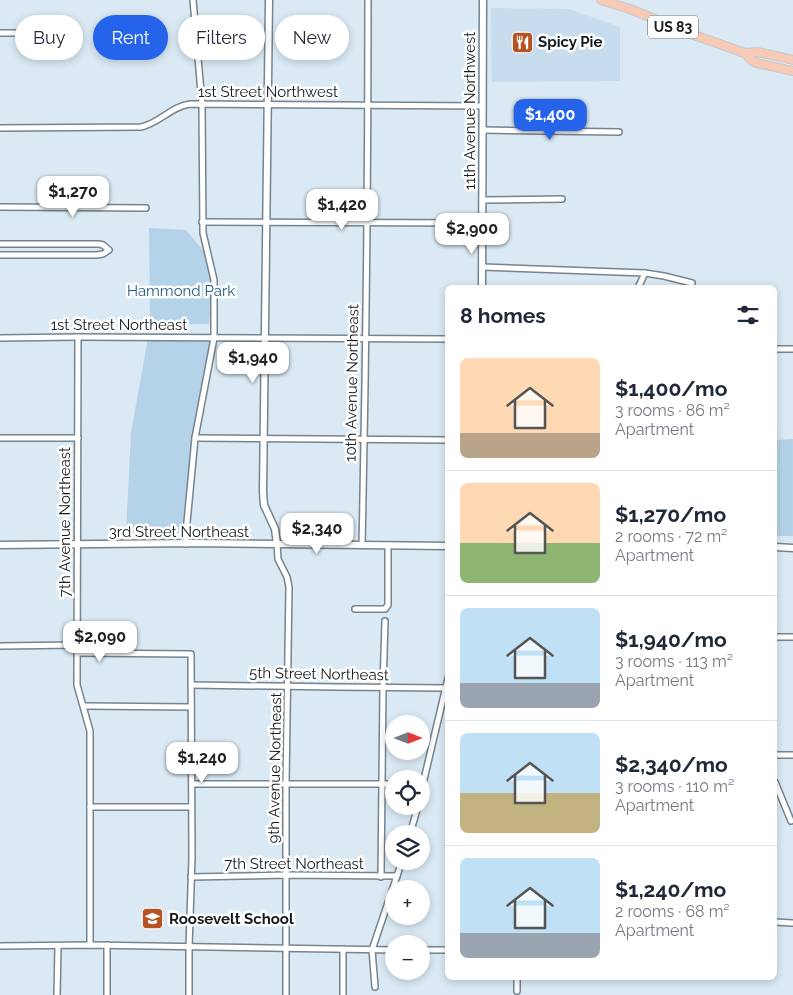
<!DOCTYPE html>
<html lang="en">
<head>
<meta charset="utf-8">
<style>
	body { margin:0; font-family:Raleway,sans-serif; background:#f2f2f3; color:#1f2937; height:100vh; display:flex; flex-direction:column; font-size:19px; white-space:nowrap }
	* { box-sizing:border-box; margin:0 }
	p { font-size:16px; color:#747a83 }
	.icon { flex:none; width:28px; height:28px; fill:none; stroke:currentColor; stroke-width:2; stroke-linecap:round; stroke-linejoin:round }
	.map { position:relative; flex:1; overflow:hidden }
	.details { position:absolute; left:445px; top:285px; width:332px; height:695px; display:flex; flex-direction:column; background:#fff; border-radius:8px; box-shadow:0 2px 8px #0003 }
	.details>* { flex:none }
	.guide { position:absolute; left:15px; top:15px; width:355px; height:45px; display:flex; gap:10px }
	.needle { width:32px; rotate:90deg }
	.tools { position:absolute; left:385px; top:715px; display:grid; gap:10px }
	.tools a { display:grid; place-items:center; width:45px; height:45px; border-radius:50%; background:#fff; box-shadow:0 2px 8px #0003; font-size:25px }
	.price { position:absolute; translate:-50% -42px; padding:0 11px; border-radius:10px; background:#fff; color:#222; font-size:16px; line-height:32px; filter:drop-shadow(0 1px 2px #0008) }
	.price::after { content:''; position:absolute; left:50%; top:30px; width:15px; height:11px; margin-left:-8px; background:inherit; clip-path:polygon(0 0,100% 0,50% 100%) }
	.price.active { background:#2563eb; color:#fff }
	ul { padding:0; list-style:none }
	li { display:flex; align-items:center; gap:15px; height:125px; padding:0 15px }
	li+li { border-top:1px solid #e0e1e3 }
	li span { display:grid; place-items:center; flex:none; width:140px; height:100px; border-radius:8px; color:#555 }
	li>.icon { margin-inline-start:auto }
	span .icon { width:60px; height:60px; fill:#fffc; stroke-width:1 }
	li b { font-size:21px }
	h2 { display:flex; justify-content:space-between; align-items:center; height:60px; padding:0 15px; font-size:21px }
	.chip { padding:0 18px; border-radius:22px; background:#fff; box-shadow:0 2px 8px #0003; font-size:18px; line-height:45px }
	.chip.active { background:#2563eb; color:#fff }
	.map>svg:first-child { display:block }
	.built { fill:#c7dded }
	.green { fill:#b4d3e9 }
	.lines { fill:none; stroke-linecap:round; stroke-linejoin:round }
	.minor-casing { stroke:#76848e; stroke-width:8 }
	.tertiary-casing { stroke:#76848e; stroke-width:9 }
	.primary-casing { stroke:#c7c8c9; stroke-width:10 }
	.minor { stroke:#fff; stroke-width:5 }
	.tertiary { stroke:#fff; stroke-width:6 }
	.primary { stroke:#f7cab8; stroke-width:8 }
	.labels { text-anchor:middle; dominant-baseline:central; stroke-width:5; stroke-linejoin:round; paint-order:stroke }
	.shield { fill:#fff; stroke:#5b5f62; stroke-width:1 }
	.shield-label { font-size:14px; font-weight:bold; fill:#151a1e }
	.poi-label { font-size:15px; font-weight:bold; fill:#151a1e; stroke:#fff; text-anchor:start }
	.street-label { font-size:15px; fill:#151a1e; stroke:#fff }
	.park-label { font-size:15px; fill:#225e82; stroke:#fff }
</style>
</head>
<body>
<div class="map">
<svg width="793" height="995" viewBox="0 0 793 995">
	<rect width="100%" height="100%" fill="#dae9f4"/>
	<path class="built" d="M491 8 569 9 620 27V81L492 82Z"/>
	<g class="green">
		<path d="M149 228 186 230 207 255 212 290 209 324H150Z"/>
		<path d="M148 338H214L195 438 186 533 126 532 131 433Z"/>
		<path d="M793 439V536H775V440Z"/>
	</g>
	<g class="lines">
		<defs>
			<g id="minor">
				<path d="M0 33H68"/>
				<path d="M0 128 141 127C160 123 170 107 190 104L482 106"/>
				<path d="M482 130 619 132"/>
				<path d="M482 200 562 199"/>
				<path d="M0 207 146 208"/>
				<path d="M202 222 483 223"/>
				<path d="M0 244H99L103 245 109 250 103 254 96 255H0"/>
				<path d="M483 267 645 273 664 276 692 283"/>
				<path d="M638 288 645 273"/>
				<path d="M78 337 77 685 90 731V945"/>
				<path d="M0 338 78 337 448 339"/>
				<path d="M775 349H793"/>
				<path d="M0 438H78"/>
				<path d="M195 438 448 440"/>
				<path d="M186 544V533L195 438 214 338V280L203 233 202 104 193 0"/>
				<path d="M277 544 278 559 287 577 289 587 286 784V995"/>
				<path d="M362 545C366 364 368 182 368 0"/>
				<path d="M355 609H385L388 605V545"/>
				<path d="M775 637H793"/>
				<path d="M0 646 77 645"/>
				<path d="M77 653 191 654 192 857 189 947V995"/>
				<path d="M191 685 337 687 446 688"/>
				<path d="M84 706 191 707"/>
				<path d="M775 755H793"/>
				<path d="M775 782 791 821"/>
				<path d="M192 784H394"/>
				<path d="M421 792 448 678"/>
				<path d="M90 807H191"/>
				<path d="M410 834 418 806"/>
				<path d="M191 877 286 875 397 876"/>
				<path d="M381 877 383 687 385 621"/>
				<path d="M775 922 793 923"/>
				<path d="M0 946 90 945 394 950"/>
				<path d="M421 950H448"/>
				<path d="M517 978V991"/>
				<path d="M375 987 372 950 402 861"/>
				<path d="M57 995 58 946"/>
				<path d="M107 995V945"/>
				<path d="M343 995V949"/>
			</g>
			<g id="tertiary">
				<path d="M269 0 263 492 264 505 275 529 277 544"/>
				<path d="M482 288 483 0"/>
				<path d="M0 545 194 543 448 546"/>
				<path d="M775 547 793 548"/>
			</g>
			<g id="primary">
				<path d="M601 0 630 9 694 35 745 53 752 61 757 63 793 71"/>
				<path d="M741 52C747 54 752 52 758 52L793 60"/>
			</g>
		</defs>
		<use href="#minor" class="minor-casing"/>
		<use href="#tertiary" class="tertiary-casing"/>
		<use href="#primary" class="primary-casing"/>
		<use href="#minor" class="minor"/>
		<use href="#tertiary" class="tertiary"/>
		<use href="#primary" class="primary"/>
	</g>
	<defs>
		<symbol id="restaurant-square" viewBox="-11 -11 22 22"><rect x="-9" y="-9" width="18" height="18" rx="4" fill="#b75222" stroke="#fff"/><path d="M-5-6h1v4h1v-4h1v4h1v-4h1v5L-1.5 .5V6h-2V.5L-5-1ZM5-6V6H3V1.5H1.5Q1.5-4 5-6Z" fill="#fff"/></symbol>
		<symbol id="school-square" viewBox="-11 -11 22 22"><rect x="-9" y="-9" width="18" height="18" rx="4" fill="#b75222" stroke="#fff"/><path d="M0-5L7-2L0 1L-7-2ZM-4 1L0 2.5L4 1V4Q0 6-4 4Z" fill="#fff"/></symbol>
	</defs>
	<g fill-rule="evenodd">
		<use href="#restaurant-square" x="510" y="30" width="25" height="25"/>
		<use href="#school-square" x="140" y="906" width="25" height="25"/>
	</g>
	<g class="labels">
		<rect class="shield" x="648" y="15.5" width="50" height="23" rx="4"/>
		<g class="shield-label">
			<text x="673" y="27">US 83</text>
		</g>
		<g class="poi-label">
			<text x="538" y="42">Spicy Pie</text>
			<text x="169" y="919">Roosevelt School</text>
		</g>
		<g class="street-label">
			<text x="268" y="92">1st Street Northwest</text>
			<text transform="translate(470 111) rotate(-90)">11th Avenue Northwest</text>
			<text x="119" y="325">1st Street Northeast</text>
			<text transform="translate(352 383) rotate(-89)">10th Avenue Northeast</text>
			<text transform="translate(65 522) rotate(-90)">7th Avenue Northeast</text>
			<text x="179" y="532">3rd Street Northeast</text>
			<text transform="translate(319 674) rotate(1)">5th Street Northeast</text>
			<text transform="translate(275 768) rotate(-89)">9th Avenue Northeast</text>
			<text x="294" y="864">7th Street Northeast</text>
		</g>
		<g class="park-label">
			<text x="181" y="291">Hammond Park</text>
		</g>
	</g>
</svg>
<div class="tools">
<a><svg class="needle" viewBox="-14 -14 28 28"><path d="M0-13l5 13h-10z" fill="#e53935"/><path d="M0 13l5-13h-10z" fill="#747a83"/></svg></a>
<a><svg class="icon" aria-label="locate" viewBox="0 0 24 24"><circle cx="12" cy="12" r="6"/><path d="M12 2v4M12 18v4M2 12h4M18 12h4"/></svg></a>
<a><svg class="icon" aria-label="layers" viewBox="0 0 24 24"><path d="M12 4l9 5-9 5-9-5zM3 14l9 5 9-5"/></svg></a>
<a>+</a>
<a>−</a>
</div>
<b class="price active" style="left:550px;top:141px">$1,400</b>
<b class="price" style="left:73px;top:218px">$1,270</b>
<b class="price" style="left:342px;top:231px">$1,420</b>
<b class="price" style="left:472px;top:255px">$2,900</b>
<b class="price" style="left:253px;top:384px">$1,940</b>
<b class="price" style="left:317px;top:555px">$2,340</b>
<b class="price" style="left:100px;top:663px">$2,090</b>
<b class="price" style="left:202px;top:784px">$1,240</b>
<div class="guide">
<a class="chip">Buy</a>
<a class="chip active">Rent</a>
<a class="chip">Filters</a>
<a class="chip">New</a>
</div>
<section class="details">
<h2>8 homes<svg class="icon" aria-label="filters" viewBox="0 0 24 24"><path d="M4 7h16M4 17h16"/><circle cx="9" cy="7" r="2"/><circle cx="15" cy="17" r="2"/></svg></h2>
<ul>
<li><span style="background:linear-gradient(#ffd9b3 75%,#b9a48a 0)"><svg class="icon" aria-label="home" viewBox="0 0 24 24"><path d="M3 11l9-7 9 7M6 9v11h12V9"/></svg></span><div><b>$1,400/mo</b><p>3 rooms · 86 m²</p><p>Apartment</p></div></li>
<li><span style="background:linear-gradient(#ffd9b3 60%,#8fb573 0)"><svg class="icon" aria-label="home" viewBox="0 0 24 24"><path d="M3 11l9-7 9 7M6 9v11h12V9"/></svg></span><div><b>$1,270/mo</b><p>2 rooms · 72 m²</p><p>Apartment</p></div></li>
<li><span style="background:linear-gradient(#bfe0f5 75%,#9aa5b1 0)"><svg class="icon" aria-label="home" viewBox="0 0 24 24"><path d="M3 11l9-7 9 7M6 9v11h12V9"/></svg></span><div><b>$1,940/mo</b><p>3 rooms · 113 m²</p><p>Apartment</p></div></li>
<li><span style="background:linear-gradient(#bfe0f5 60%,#c2b280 0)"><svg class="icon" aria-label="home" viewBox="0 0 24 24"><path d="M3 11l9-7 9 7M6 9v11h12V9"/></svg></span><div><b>$2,340/mo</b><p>3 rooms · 110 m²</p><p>Apartment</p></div></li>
<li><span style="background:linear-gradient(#bfe0f5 75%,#9aa5b1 0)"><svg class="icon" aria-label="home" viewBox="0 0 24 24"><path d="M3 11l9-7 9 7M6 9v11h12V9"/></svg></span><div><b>$1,240/mo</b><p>2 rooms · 68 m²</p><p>Apartment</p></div></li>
</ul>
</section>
</div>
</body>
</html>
